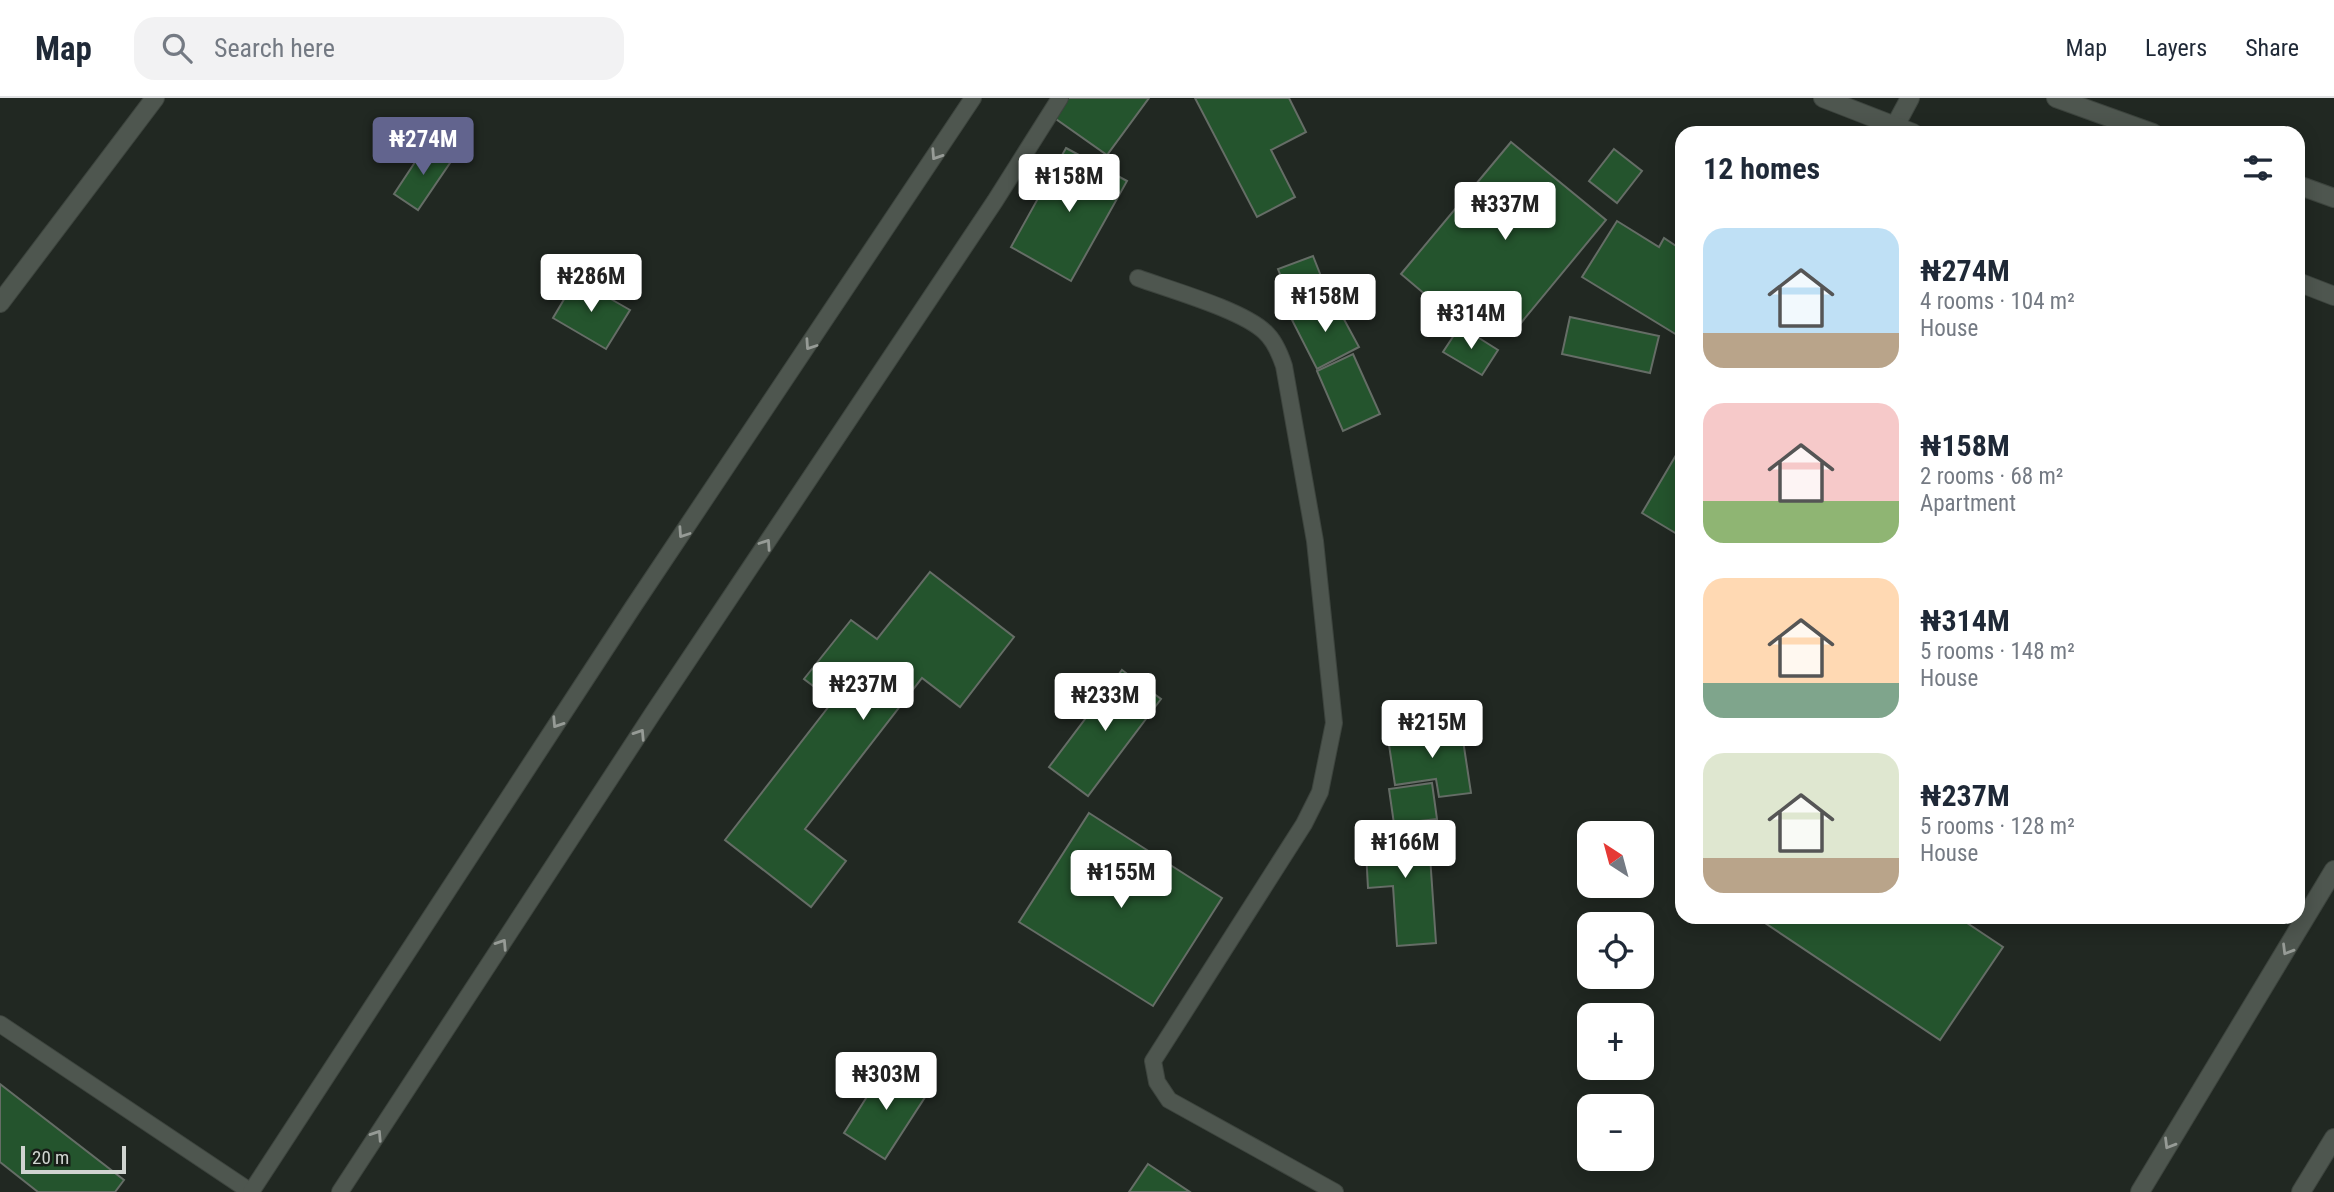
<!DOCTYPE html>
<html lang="en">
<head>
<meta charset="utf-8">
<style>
	body { margin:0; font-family:"Roboto Condensed",sans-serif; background:#f2f2f3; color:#1f2937; height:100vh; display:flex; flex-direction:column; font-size:26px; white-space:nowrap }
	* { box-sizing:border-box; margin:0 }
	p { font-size:23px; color:#747a83 }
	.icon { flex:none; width:38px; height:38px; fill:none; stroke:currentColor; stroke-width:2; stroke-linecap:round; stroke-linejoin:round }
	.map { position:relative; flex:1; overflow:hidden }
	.panel { position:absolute; left:1675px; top:28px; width:630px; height:798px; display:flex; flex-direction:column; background:#fff; border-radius:21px; box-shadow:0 4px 18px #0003 }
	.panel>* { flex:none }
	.needle { width:46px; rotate:324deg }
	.fabs { position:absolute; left:1577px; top:723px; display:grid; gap:14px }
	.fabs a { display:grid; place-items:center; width:77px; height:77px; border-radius:14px; background:#fff; box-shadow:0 4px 18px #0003; font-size:35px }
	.scale { position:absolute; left:21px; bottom:18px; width:105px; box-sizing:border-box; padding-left:7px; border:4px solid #d0d4d0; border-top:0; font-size:19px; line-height:24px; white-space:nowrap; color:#d0d4d0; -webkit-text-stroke:5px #181e18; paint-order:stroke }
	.price { position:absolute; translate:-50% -60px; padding:0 16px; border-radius:7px; background:#fff; color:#222; font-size:23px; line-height:46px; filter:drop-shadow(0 2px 4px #0008) }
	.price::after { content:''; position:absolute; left:50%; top:42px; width:21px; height:16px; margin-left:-10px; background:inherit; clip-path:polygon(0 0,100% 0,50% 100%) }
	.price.selected { background:#62648e; color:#fff }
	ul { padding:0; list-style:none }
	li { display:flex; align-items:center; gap:21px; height:175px; padding:0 28px }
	li span { display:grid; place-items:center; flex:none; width:196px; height:140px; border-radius:21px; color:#555 }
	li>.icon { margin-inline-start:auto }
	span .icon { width:84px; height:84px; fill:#fffc; stroke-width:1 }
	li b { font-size:30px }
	h2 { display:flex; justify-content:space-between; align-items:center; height:84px; padding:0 28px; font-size:30px }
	header { display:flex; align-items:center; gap:42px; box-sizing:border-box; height:98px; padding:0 35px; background:#fff; border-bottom:2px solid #e0e1e3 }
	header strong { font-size:33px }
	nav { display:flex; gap:38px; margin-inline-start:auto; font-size:24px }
	.search { width:490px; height:63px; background:#f2f2f3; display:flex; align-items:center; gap:18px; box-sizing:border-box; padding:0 24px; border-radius:21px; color:#747a83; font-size:26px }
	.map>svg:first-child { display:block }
	.building { fill:#24542d; stroke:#656d66; stroke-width:2 }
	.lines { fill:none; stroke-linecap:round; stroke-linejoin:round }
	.service-casing { stroke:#3d443e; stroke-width:18 }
	.minor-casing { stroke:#3d443e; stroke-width:20 }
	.tertiary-casing { stroke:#3d443e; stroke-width:20 }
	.service { stroke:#4e564f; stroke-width:16 }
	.minor { stroke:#4e564f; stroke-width:18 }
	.tertiary { stroke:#4e564f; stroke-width:18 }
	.oneway { stroke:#969b96 }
</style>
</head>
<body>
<header>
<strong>Map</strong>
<div class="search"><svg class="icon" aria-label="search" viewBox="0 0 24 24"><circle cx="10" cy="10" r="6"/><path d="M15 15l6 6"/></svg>Search here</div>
<nav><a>Map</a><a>Layers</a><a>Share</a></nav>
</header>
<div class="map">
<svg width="2334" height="1094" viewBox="0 0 2334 1094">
	<rect width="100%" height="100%" fill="#212822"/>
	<g class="building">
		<path d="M1056 0H1149L1107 57 1046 14Z"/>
		<path d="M1195 0H1289L1306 34 1271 52 1295 99 1257 119Z"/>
		<path d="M1511 44 1606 122 1511 237 1461 196 1446 214 1401 176Z"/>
		<path d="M427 46 452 62 418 112 394 96Z"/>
		<path d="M1066 50 1127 83 1071 183 1011 149Z"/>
		<path d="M1614 51 1642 73 1617 105 1589 83Z"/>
		<path d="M1617 123 1659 149 1664 140 1682 152V240L1582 179Z"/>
		<path d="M1313 158 1330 201 1295 214 1278 171Z"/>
		<path d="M576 181 630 212 606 251 553 220Z"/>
		<path d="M1333 201 1359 249 1317 271 1292 222Z"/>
		<path d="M1570 219 1659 238 1650 275 1562 256Z"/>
		<path d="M1460 228 1498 252 1482 277 1443 254Z"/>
		<path d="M1353 256 1380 316 1343 333 1317 273Z"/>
		<path d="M1682 347V439L1642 415Z"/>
		<path d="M930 474 1014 539 960 609 922 580 805 731 846 763 811 809 725 742 833 603 804 581 851 522 877 541Z"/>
		<path d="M1122 572 1161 601 1088 698 1049 669Z"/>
		<path d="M1461 629 1471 695 1439 699 1436 681 1395 687 1388 640Z"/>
		<path d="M1432 685 1437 721 1394 726 1389 691Z"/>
		<path d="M1089 715 1222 800 1153 908 1019 824Z"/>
		<path d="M1428 729 1436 845 1397 848 1393 788 1368 790 1365 734Z"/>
		<path d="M1756 819H1958L2003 849 1940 942Z"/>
		<path d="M887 967 929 993 885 1061 844 1035Z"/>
		<path d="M0 986 124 1082 115 1094H38L0 1064Z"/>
		<path d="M1148 1066 1190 1094H1129Z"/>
	</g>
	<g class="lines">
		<defs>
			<g id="service">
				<path d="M1138 180C1171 192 1242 212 1265 234 1275 243 1280 256 1284 268L1315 443 1334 625 1320 694 1304 726 1153 963 1157 984 1169 1002 1335 1094"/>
				<path d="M0 926 251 1094"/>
				<path d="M251 1094 633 509 973 0"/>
				<path d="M340 1094 653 615 995 103 1060 0"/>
			</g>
			<g id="minor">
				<path d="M1895 28 1910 0"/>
				<path d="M0 205 155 0"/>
			</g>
			<g id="tertiary">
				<path d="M1823 0 1913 35"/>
				<path d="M2056 0 2153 35"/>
				<path d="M2298 87 2334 100"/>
				<path d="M2298 184 2334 198"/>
				<path d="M2140 1094 2334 772"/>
				<path d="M2301 1094 2334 1040"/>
			</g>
		</defs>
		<use href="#service" class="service-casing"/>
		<use href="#minor" class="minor-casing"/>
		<use href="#tertiary" class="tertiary-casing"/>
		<use href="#service" class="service"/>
		<use href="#minor" class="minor"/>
		<use href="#tertiary" class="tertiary"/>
	</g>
	<defs><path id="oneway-chevron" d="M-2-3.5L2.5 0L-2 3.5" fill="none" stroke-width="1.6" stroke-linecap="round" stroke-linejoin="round" transform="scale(1.75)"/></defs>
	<g class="oneway">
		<use href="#oneway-chevron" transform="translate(936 57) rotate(123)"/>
		<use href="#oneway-chevron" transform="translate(810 247) rotate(124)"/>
		<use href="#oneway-chevron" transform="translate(683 435) rotate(124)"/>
		<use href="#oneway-chevron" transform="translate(766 446) rotate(-56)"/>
		<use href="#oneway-chevron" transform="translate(557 625) rotate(123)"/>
		<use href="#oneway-chevron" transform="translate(640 636) rotate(-57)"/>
		<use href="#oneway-chevron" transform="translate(502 846) rotate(-57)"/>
		<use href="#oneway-chevron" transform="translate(2287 852) rotate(121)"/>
		<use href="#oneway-chevron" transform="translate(377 1037) rotate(-57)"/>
		<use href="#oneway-chevron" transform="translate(2169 1046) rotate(121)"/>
	</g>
</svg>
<div class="fabs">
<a><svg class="needle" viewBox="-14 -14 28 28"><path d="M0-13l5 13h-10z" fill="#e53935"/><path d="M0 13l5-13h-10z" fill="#747a83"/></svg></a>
<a><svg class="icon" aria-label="locate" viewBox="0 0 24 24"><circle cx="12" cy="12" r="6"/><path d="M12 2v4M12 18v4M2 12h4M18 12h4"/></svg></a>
<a>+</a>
<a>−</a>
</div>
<div class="scale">20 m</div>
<b class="price selected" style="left:423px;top:79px">₦274M</b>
<b class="price" style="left:1069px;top:116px">₦158M</b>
<b class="price" style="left:1505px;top:144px">₦337M</b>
<b class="price" style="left:591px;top:216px">₦286M</b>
<b class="price" style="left:1325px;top:236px">₦158M</b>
<b class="price" style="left:1471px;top:253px">₦314M</b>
<b class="price" style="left:863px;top:624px">₦237M</b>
<b class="price" style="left:1105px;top:635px">₦233M</b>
<b class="price" style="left:1432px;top:662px">₦215M</b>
<b class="price" style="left:1405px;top:782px">₦166M</b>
<b class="price" style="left:1121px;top:812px">₦155M</b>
<b class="price" style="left:886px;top:1014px">₦303M</b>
<section class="panel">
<h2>12 homes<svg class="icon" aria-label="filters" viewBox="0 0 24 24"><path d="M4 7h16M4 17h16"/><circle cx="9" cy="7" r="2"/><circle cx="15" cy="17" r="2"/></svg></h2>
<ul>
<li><span style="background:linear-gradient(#bfe0f5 75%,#b9a48a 0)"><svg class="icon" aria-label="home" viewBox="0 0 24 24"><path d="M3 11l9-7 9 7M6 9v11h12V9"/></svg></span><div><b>₦274M</b><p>4 rooms · 104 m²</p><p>House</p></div></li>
<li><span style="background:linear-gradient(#f6c9c9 70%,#8fb573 0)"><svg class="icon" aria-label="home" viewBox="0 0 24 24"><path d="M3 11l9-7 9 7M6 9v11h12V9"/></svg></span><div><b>₦158M</b><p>2 rooms · 68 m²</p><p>Apartment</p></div></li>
<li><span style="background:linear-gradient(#ffd9b3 75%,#7fa58c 0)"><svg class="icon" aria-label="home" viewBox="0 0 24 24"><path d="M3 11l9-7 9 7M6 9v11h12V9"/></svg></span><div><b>₦314M</b><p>5 rooms · 148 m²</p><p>House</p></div></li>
<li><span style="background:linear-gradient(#dfe7d0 75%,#b9a48a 0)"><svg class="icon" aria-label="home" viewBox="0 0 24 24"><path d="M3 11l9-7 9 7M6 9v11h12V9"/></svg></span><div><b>₦237M</b><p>5 rooms · 128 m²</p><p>House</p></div></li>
</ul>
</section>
</div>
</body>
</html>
